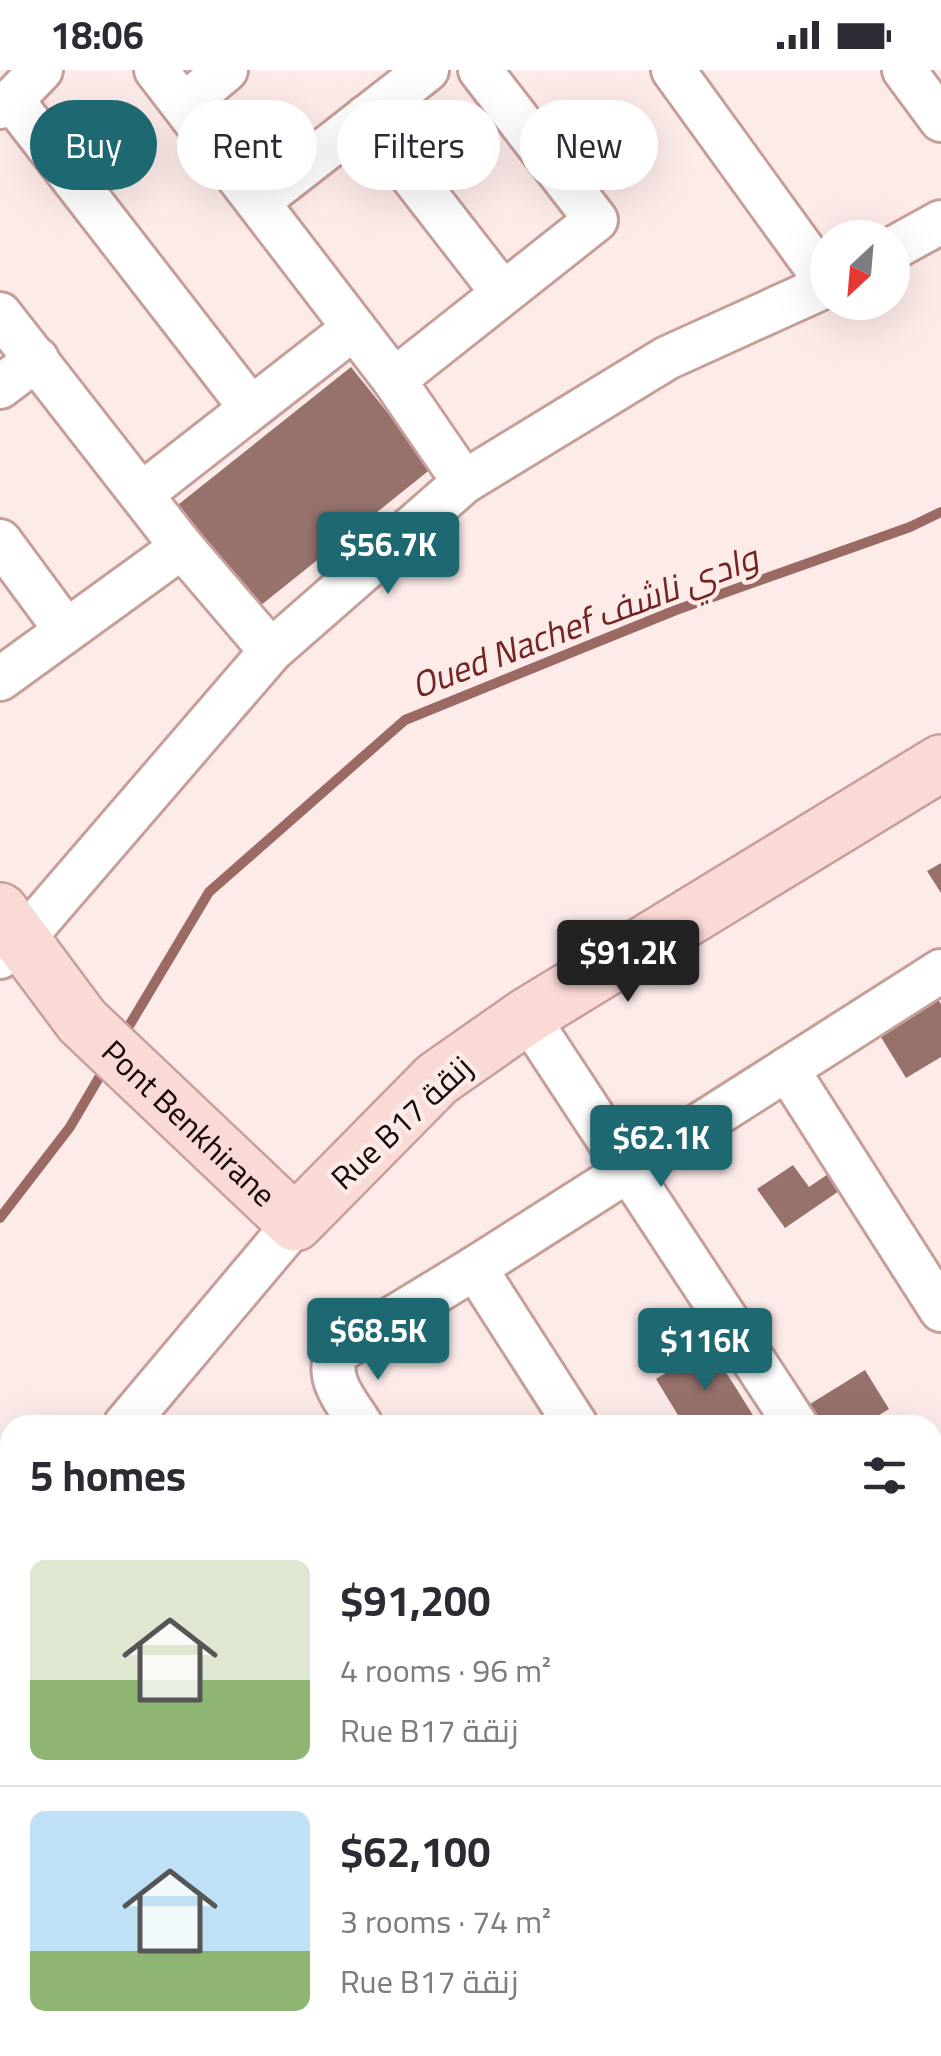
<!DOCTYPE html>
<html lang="en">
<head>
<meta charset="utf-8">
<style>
	body { margin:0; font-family:Georgia,Cairo,serif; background:#f7f7f7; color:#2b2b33; height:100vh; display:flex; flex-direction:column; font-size:38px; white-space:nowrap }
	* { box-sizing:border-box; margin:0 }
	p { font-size:32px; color:#7c7c81 }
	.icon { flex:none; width:55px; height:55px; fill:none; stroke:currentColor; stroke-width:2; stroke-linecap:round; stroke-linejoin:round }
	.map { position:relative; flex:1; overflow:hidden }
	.panel { position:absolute; left:0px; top:1345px; width:942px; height:642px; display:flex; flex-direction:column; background:#fff; border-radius:30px 30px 0 0; box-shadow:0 10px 40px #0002 }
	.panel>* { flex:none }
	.guide { position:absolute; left:30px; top:30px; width:882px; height:90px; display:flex; gap:20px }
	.needle { width:65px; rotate:206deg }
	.controls { position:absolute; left:810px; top:150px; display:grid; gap:20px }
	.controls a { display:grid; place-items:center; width:100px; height:100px; border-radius:50%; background:#fff; box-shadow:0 10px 40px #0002; font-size:50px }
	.price { position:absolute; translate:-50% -85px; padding:0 22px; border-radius:10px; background:#1d6871; color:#fff; font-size:32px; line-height:65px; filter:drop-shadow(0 2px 5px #0008) }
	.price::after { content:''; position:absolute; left:50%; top:60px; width:30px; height:22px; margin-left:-15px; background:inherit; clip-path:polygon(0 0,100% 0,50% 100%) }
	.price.active { background:#222; color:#fff }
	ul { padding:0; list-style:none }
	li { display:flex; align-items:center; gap:30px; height:250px; padding:0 30px }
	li+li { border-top:2px solid #e1e1e2 }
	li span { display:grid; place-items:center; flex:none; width:280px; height:200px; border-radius:15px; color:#555 }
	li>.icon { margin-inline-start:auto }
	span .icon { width:120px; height:120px; fill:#fffc; stroke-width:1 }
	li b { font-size:42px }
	h2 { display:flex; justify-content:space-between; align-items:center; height:120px; padding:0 30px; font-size:42px }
	.chip { padding:0 35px; border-radius:45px; background:#fff; box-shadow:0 10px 40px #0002; font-size:35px; line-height:90px }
	.chip.active { background:#1d6871; color:#fff }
	.status { display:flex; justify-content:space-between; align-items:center; height:70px; padding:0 50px; background:#fff; direction:ltr }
	.status svg { height:28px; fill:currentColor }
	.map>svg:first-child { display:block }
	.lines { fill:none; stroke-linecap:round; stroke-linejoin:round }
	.stream { stroke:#9c6a65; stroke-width:10 }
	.building { fill:#97726d }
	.street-casing { stroke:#c79f9a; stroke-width:48 }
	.secondary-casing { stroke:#c79f9a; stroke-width:60 }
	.street { stroke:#fff; stroke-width:42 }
	.secondary { stroke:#fadad7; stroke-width:55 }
	.labels { text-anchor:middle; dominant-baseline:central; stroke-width:9; stroke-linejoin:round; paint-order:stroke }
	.street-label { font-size:32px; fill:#180a09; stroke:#fdebe9 }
	.water-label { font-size:35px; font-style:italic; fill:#732521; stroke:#fdebe9 }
</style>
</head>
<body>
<div class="status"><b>18:06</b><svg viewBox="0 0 49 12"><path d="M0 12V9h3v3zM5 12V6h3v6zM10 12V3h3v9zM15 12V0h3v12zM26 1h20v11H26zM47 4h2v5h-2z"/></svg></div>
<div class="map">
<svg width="941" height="1986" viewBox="0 0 941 1986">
	<rect width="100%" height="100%" fill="#fdebe9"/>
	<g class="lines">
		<g class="stream">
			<path d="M123 966 209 822 405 650 676 540 910 457 941 442"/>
			<path d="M0 1148 70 1057 107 994"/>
		</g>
	</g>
	<g class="building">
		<path d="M351 297 432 398 255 540 174 438Z"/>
		<path d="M941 793V823L927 801Z"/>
		<path d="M934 924 941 934V987L906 1008 876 959Z"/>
		<path d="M793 1095 809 1117 831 1102 842 1119 785 1158 757 1119Z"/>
		<path d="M709 1276 736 1318 759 1355H684L656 1309Z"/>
		<path d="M865 1300 889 1339 863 1355H824L810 1334Z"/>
	</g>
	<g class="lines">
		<defs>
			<g id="street">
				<path d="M156 0 394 310 464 412"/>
				<path d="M673 0 828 214"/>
				<path d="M904 0 941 50"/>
				<path d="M12 30 250 337"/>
				<path d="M184 35 226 0"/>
				<path d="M0 37 12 30 41 0"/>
				<path d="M366 47 502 222"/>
				<path d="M259 131 427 0"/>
				<path d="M892 179 941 152"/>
				<path d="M0 244 182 477 271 581"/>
				<path d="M394 310 596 150 480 0"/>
				<path d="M0 317 37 289"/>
				<path d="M143 423 354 258"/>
				<path d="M0 471 65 559"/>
				<path d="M0 609 182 477"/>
				<path d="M0 887 22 870 271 581 464 412 667 288 828 215"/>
				<path d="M527 946 796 1355"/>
				<path d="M787 999 941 1240"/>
				<path d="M475 1198 576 1355"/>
				<path d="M125 1355 295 1153"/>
				<path d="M361 1355C346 1331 325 1309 337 1282L475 1198 941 901"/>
				<path d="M932 1403 941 1398"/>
				<path d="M0 1457 10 1449"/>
				<path d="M0 1507 10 1523"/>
				<path d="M932 1570 941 1584"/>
				<path d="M0 1722 10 1715"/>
				<path d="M5 1986 19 1978"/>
			</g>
			<g id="secondary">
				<path id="s1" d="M0 841 82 951 295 1153 437 1009 527 946 941 693"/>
				<path d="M932 1669 941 1663"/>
				<path d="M424 1986 438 1978"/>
			</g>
		</defs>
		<use href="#street" class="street-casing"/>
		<use href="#secondary" class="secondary-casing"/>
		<use href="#street" class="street"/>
		<use href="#secondary" class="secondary"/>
	</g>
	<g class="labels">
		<g class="street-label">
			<text stroke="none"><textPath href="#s1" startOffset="285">Pont Benkhirane</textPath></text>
			<text transform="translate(401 1052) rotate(-43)">Rue B17 زنقة</text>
		</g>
		<g class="water-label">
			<text transform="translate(584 551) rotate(-21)">Oued Nachef وادي ناشف</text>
		</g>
	</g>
</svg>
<div class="controls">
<a><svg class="needle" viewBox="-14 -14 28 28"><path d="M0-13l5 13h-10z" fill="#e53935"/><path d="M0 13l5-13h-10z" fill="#7c7c81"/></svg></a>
</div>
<b class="price" style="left:388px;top:527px">$56.7K</b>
<b class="price active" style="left:628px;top:935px">$91.2K</b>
<b class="price" style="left:661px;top:1120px">$62.1K</b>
<b class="price" style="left:378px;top:1313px">$68.5K</b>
<b class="price" style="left:705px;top:1323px">$116K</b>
<div class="guide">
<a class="chip active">Buy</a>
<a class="chip">Rent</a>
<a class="chip">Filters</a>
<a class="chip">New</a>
</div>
<section class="panel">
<h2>5 homes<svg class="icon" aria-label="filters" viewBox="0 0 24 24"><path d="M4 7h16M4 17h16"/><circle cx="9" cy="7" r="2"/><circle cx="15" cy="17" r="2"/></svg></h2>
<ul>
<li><span style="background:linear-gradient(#dfe7d0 60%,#8fb573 0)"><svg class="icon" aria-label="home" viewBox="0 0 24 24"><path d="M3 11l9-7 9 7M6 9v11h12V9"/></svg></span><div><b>$91,200</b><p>4 rooms · 96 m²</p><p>Rue B17 زنقة</p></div></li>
<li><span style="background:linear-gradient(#bfe0f5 70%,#8fb573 0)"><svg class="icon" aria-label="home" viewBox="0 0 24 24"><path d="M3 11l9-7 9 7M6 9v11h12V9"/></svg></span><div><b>$62,100</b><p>3 rooms · 74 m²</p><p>Rue B17 زنقة</p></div></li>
</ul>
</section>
</div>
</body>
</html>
